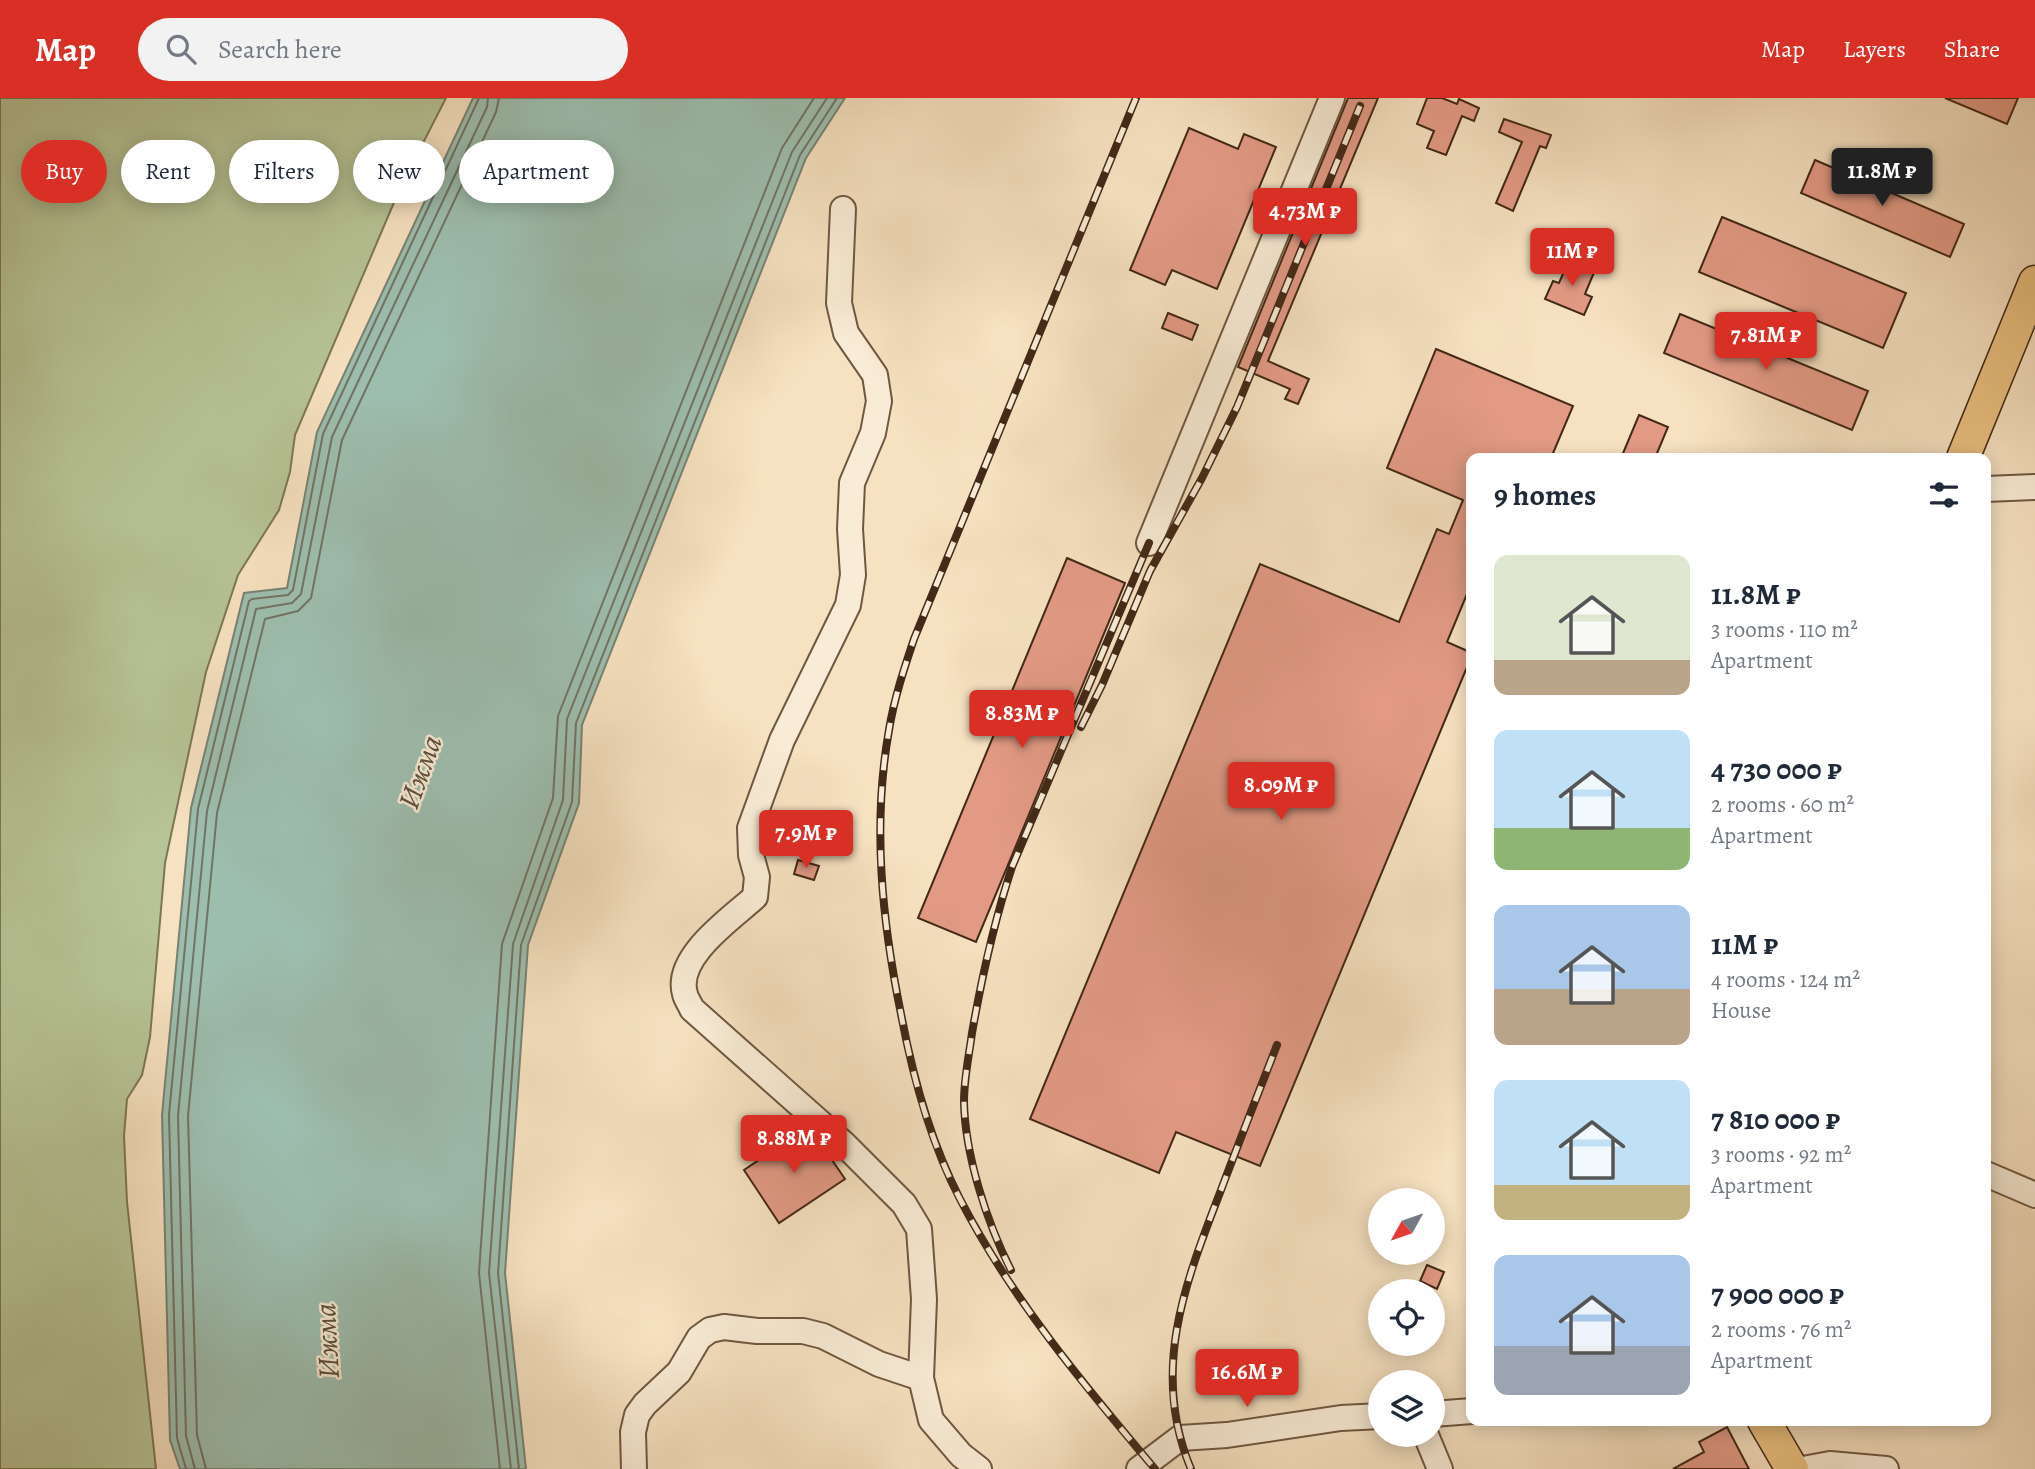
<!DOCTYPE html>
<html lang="en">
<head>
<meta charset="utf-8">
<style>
	body { margin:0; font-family:Alegreya,serif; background:#f2f2f3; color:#1f2937; height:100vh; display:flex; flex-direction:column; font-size:26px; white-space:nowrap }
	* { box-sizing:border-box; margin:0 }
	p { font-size:23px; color:#747a83 }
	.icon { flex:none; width:38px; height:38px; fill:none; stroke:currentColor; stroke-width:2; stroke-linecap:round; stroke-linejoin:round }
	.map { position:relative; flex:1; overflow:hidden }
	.panel { position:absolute; left:1466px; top:355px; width:525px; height:973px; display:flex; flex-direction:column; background:#fff; border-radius:14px; box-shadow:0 4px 18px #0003 }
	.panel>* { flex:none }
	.hud { position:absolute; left:21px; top:42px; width:665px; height:63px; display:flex; gap:14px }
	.needle { width:46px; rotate:230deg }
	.fabs { position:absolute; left:1368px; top:1090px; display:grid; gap:14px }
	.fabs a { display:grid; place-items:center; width:77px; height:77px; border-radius:50%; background:#fff; box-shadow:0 4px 18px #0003; font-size:35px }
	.price { position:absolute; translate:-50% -60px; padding:0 16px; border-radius:7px; background:#d93025; color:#fff; font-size:23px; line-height:46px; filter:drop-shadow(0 2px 4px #0008) }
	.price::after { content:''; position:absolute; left:50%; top:42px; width:21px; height:16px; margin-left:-10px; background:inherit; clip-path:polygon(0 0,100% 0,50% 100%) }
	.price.active { background:#222; color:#fff }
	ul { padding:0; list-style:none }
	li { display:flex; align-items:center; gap:21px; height:175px; padding:0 28px }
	li span { display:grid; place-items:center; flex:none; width:196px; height:140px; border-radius:14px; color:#555 }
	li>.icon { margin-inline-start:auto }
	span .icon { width:84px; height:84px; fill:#fffc; stroke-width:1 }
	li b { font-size:30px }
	h2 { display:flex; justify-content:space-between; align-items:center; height:84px; padding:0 28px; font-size:30px }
	.tag { padding:0 24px; border-radius:32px; background:#fff; box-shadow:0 4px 18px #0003; font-size:24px; line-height:63px }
	.tag.active { background:#d93025; color:#fff }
	header { display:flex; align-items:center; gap:42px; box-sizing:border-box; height:98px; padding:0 35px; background:#d93025; color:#fff }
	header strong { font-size:33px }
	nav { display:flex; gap:38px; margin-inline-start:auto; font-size:24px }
	.search { width:490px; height:63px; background:#f2f2f3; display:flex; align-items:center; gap:18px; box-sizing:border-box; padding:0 24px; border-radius:38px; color:#747a83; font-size:26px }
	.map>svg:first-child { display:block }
	.green { fill:#b7c496; stroke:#7d7656; stroke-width:2 }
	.water { fill:#9dbeaf; stroke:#798272; stroke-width:2 }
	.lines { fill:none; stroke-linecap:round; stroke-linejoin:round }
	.shore { stroke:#707463; stroke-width:2 }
	.building { fill:#e29a85; stroke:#432917; stroke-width:2 }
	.minor-casing { stroke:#705741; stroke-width:28 }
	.major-casing { stroke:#432917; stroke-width:35 }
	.minor { stroke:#f9ecd6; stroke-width:24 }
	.major { stroke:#ebc080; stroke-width:32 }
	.rail-casing { stroke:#432917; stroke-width:8 }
	.rail { stroke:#f9ecd6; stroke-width:5; stroke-dasharray:16; stroke-linecap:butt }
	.labels { text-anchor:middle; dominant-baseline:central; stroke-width:5; stroke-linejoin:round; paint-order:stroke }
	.water-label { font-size:30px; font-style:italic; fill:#5a4e3d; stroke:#f9ecd6 }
</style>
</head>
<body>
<header>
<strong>Map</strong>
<div class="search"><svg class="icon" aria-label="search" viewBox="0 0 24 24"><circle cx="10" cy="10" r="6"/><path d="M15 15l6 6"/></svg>Search here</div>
<nav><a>Map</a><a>Layers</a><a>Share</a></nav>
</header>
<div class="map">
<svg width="2035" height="1371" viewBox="0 0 2035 1371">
	<rect width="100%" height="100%" fill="#f6e1c0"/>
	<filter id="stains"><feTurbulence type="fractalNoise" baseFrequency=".00286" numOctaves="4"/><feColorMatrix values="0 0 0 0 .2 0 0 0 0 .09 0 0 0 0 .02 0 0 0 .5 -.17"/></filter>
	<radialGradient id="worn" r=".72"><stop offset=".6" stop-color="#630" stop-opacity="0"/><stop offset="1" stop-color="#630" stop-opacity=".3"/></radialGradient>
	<path class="green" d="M0 0H446L401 88 295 337 290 374 279 412 238 477 206 574 165 765 150 939 142 977 127 1001 124 1038 127 1104 156 1371H0Z"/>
	<path class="water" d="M473 0H845L806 60 582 627 579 705 528 847 505 1175 526 1371H180L170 1342 162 1017 191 710 244 495 287 490 317 334Z"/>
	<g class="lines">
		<g class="shore">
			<path d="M186 1371 177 1340 169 1017 198 711 249 503 252 501 288 497 293 492 323 336 479 0"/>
			<path d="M195 1371 186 1338 178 1018 207 713 256 511 292 505 301 496 332 339 487 9 488 0"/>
			<path d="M206 1371 197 1337 188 1018 217 715 265 521 298 513 311 500 342 342 496 14 499 0"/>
			<path d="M500 1371 479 1175 502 846 553 700 558 618 782 50 814 0"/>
			<path d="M511 1371 489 1175 513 846 563 702 567 621 792 54 827 0"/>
			<path d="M519 1371 498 1175 521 847 572 704 576 625 800 57 837 0"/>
		</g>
	</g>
	<g class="building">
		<path d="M1348 0H1378L1268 263 1309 281 1298 306 1285 301 1290 291 1238 269Z"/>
		<path d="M1427 0H1442L1457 6 1459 1 1479 10 1474 23 1462 18 1446 57 1427 50 1434 33 1417 26Z"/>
		<path d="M1945 0H2018L2007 26Z"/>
		<path d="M1504 21 1551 37 1546 50 1540 48 1513 113 1496 105 1522 44 1499 34Z"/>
		<path d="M1189 30 1238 51 1244 36 1276 49 1217 191 1172 172 1165 187 1130 172Z"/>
		<path d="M1815 62 1964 126 1950 159 1801 95Z"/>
		<path d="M1722 119 1906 195 1883 250 1699 174Z"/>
		<path d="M1569 162 1595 172 1585 196 1592 199 1584 217 1545 201 1553 183 1559 185Z"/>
		<path d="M1168 215 1198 227 1192 242 1162 230Z"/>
		<path d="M1680 216 1868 293 1852 332 1664 255Z"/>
		<path d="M1436 251 1573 308 1551 360H1472V484L1447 544 1472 555V557L1260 1068 1176 1034 1159 1075 1030 1021 1260 466 1399 524 1437 431 1449 436 1463 402 1387 370Z"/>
		<path d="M1639 317 1668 329 1655 360H1621Z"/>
		<path d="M1067 460 1125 485 976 844 918 820Z"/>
		<path d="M798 762 819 768 814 782 794 776Z"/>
		<path d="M805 1031 821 1046 845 1081 779 1125 744 1072Z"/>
		<path d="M1427 1167 1444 1174 1437 1191 1420 1183Z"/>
		<path d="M1727 1329 1749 1371H1673L1704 1354 1699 1344Z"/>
	</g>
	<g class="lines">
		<defs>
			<g id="minor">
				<path d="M843 111 839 205 846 235 875 277 879 303 873 335 852 385 850 431 853 477 848 507 782 642 750 730 751 757 757 779 755 799C732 820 674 859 685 896 686 901 690 906 692 911L844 1046 904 1106 919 1131 924 1201 921 1280 931 1322 961 1357 979 1371"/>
				<path d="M1986 391 2035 389"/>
				<path d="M1149 445 1332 0"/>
				<path d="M1986 1076 2035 1097"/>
				<path d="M1433 1316 1472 1313"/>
				<path d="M1426 1337 1440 1371"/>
				<path d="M634 1371 633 1334 637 1317 645 1306 679 1274 699 1240 710 1232 724 1229 757 1233H803L823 1238 879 1266 921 1280"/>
				<path d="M1139 1371 1180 1340 1227 1337 1341 1320 1381 1318"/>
				<path d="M1803 1371 1830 1366 1886 1371"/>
			</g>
			<g id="major">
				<path d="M1963 360 2035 184"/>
				<path d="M1764 1323 1792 1371"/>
			</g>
		</defs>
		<use href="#minor" class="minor-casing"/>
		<use href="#major" class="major-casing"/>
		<use href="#minor" class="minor"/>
		<use href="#major" class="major"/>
		<defs>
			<g id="rail">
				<path d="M1136 0 914 541C904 571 894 601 889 632 872 727 882 823 901 916 913 980 930 1043 960 1101 1011 1200 1084 1287 1155 1371"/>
				<path d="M1081 629 1102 587 1150 473 1202 380 1237 309 1360 8"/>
				<path d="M1011 1172C987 1125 965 1057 964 1004 964 980 969 958 972 935 982 878 994 824 1012 769L1149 445"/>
				<path d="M1191 1371C1150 1273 1185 1185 1221 1092 1239 1044 1258 996 1277 947"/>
			</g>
		</defs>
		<use href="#rail" class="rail-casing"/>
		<use href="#rail" class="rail"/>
	</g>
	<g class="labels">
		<g class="water-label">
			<text transform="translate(420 674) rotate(-70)">Ижма</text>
			<text transform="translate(327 1243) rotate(-93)">Ижма</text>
		</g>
	</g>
	<rect width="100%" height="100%" filter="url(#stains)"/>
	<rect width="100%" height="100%" fill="url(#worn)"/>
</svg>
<div class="fabs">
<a><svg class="needle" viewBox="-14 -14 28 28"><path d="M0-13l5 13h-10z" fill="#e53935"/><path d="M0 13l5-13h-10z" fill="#747a83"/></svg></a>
<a><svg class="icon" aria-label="locate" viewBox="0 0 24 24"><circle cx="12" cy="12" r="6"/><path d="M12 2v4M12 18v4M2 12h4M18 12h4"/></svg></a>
<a><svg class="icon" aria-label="layers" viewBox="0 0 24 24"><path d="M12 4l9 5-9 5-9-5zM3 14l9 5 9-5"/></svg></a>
</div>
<b class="price active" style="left:1882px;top:110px">11.8M ₽</b>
<b class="price" style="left:1305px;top:150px">4.73M ₽</b>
<b class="price" style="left:1572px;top:190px">11M ₽</b>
<b class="price" style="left:1766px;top:274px">7.81M ₽</b>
<b class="price" style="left:1022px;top:652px">8.83M ₽</b>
<b class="price" style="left:1281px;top:724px">8.09M ₽</b>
<b class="price" style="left:806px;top:772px">7.9M ₽</b>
<b class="price" style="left:794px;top:1077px">8.88M ₽</b>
<b class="price" style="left:1247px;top:1311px">16.6M ₽</b>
<div class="hud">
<a class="tag active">Buy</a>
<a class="tag">Rent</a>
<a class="tag">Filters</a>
<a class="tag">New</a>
<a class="tag">Apartment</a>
</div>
<section class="panel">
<h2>9 homes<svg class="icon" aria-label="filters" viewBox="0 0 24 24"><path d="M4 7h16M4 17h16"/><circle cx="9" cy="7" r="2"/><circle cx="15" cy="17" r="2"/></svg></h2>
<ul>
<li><span style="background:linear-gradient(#dfe7d0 75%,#b9a48a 0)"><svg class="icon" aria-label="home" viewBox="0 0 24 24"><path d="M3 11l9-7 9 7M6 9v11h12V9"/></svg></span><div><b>11.8M ₽</b><p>3 rooms · 110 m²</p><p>Apartment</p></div></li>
<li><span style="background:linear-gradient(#bfe0f5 70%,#8fb573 0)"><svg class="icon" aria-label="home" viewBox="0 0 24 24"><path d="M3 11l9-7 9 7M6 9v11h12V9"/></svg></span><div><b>4 730 000 ₽</b><p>2 rooms · 60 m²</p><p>Apartment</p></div></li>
<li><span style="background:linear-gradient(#a9c7e8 60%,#b9a48a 0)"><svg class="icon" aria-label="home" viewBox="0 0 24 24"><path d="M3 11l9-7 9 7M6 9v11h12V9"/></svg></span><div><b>11M ₽</b><p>4 rooms · 124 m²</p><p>House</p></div></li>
<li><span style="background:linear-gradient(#bfe0f5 75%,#c2b280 0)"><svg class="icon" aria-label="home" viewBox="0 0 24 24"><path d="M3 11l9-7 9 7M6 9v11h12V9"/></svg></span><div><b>7 810 000 ₽</b><p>3 rooms · 92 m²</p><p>Apartment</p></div></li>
<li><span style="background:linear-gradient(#a9c7e8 65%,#9aa5b1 0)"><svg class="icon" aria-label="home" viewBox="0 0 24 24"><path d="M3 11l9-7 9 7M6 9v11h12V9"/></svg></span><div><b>7 900 000 ₽</b><p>2 rooms · 76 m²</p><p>Apartment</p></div></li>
</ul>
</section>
</div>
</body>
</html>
